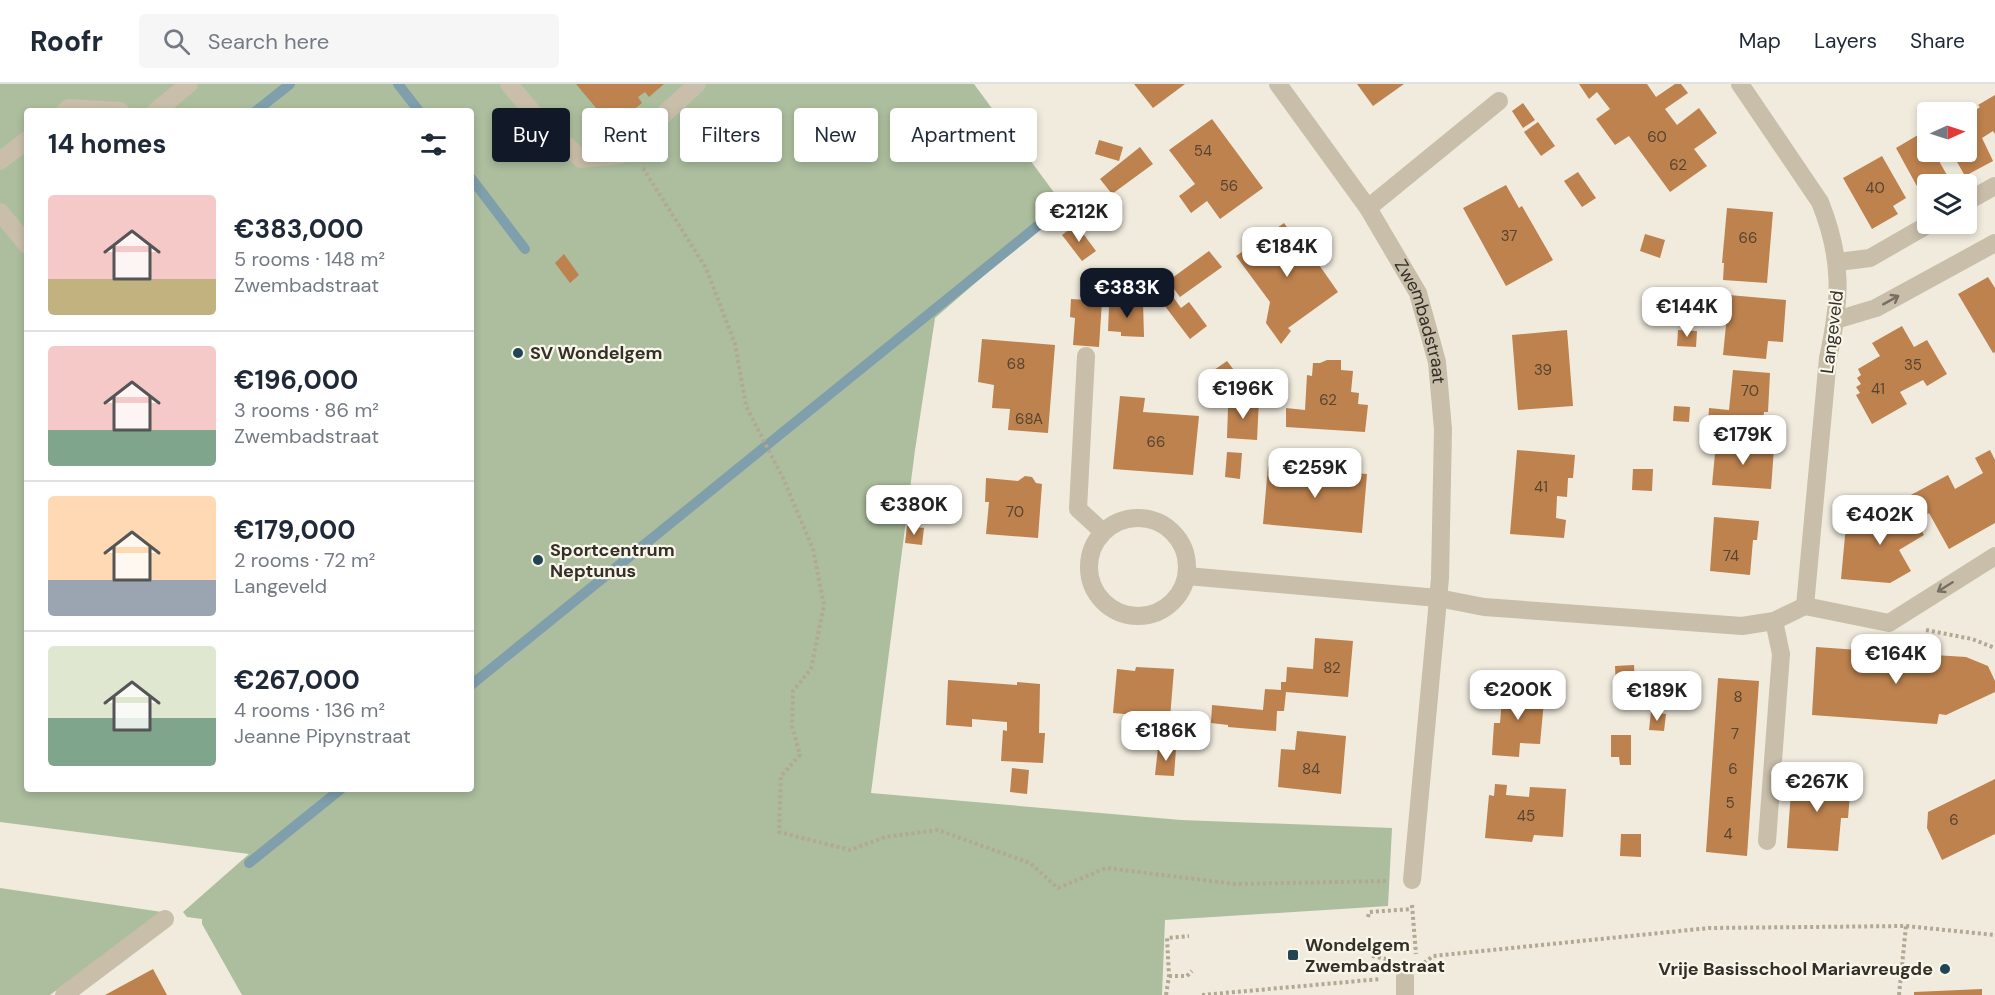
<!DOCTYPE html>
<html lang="en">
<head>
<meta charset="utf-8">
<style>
	body { margin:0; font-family:"DM Sans",sans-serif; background:#f6f6f7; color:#1f2937; height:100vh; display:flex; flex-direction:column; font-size:22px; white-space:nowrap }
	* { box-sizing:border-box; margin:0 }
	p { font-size:20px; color:#747a83 }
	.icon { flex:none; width:33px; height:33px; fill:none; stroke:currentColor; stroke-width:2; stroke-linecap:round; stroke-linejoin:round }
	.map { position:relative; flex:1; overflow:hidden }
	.details { position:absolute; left:24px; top:24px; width:450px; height:684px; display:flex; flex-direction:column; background:#fff; border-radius:6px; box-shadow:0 3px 9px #0003 }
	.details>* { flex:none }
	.guide { position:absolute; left:492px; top:24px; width:570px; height:54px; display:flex; gap:12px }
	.needle { width:39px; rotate:87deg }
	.buttons { position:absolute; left:1917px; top:18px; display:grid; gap:12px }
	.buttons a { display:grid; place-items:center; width:60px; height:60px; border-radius:6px; background:#fff; box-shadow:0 3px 9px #0003; font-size:30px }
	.price { position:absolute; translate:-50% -51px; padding:0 14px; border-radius:12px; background:#fff; color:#222; font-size:20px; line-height:39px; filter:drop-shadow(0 2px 3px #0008) }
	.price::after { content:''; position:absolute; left:50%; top:36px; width:18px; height:14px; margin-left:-9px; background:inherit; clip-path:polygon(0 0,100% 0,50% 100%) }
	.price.selected { background:#111827; color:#fff }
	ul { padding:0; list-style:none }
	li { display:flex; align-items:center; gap:18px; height:150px; padding:0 24px }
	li+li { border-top:2px solid #e0e1e3 }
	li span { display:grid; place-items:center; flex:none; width:168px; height:120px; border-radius:6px; color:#555 }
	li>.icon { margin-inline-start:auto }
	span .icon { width:72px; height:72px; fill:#fffc; stroke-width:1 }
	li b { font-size:26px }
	h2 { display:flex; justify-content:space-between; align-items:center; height:72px; padding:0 24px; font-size:26px }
	.chip { padding:0 21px; border-radius:6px; background:#fff; box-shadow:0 3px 9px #0003; font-size:21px; line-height:54px }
	.chip.selected { background:#111827; color:#fff }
	header { display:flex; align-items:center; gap:36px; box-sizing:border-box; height:84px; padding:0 30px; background:#fff; border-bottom:2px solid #e0e1e3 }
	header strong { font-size:28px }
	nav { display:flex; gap:33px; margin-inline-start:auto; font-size:21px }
	.search { width:420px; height:54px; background:#f6f6f7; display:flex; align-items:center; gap:15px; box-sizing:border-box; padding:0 21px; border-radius:6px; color:#747a83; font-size:22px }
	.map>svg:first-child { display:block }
	.green { fill:#acbe9e; fill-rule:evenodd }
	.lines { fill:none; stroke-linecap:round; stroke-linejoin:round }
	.stream { stroke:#7e9fab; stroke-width:10 }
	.building { fill:#bd824e }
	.path { stroke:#b3a894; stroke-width:4; stroke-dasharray:3 3; stroke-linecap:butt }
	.lane { stroke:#c8bea9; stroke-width:18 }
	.street { stroke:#c8bea9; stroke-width:18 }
	.oneway { stroke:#776f63 }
	.poi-dot { fill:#214554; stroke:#f8f5e9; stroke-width:2 }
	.labels { text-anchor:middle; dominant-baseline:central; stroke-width:4.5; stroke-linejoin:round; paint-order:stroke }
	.number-label { font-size:15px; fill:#574432 }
	.street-label { font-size:18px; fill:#352f29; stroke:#f8f5e9 }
	.poi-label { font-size:18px; font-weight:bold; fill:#352f29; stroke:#f8f5e9; text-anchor:start }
</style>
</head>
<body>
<header>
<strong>Roofr</strong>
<div class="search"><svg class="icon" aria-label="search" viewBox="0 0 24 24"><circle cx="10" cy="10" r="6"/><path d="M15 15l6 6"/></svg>Search here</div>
<nav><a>Map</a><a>Layers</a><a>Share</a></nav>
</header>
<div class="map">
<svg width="1995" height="911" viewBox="0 0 1995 911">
	<rect width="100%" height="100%" fill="#f0ebdd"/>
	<g class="green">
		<path d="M0 0H974L1064 122 935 234 915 366 871 709 1181 736 1392 744 1388 822 1165 836 1162 911H242L202 840V835L187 833 183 828 249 770 0 738ZM27 27H471V705H27Z"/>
		<path d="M0 804 162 828 50 911H0Z"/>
	</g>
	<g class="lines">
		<g class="stream">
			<path d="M398 0 419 27"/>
			<path d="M256 27 290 0"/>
			<path d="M471 94 525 165"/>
			<path d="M471 601 1046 135"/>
			<path d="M249 779 341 705"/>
		</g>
	</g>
	<g class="building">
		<path d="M576 0H664L649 13 645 8 638 13 642 19 612 43Z"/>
		<path d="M1134 0H1185L1153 24Z"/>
		<path d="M1357 0H1404L1373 22Z"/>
		<path d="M1579 0H1647L1656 13 1675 0H1681L1688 9 1665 25 1677 41 1699 24 1717 49 1694 65 1707 82 1670 108 1629 52 1615 61 1596 35 1610 25 1597 8 1589 15Z"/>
		<path d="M1995 11V50L1993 47 1982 54 1993 77 1965 92 1952 69 1939 77 1952 100H1928V113L1924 115 1896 64 1923 48 1928 55V68H1966V33L1980 23 1978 21Z"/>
		<path d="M1523 19 1535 36 1523 44 1512 27Z"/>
		<path d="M1212 35 1263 104 1220 135 1207 117 1191 129 1179 112 1195 100 1169 66Z"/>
		<path d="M1538 38 1555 62 1541 72 1524 48Z"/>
		<path d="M1099 56 1123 63 1119 77 1095 70Z"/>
		<path d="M1140 63 1153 80 1112 110 1100 95Z"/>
		<path d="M1882 72 1906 114 1893 122 1898 130 1872 145 1843 94Z"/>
		<path d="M1578 88 1596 114 1582 123 1564 97Z"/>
		<path d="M1506 101 1519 124 1522 122 1553 176 1506 202 1463 124Z"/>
		<path d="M1727 124 1773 128 1767 199 1723 196 1724 179H1722Z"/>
		<path d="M1284 139 1292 150 1296 148 1338 208 1288 244 1291 247 1281 260 1266 239 1270 218 1236 172Z"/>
		<path d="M1076 140 1096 167 1082 177 1062 151Z"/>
		<path d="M1645 150 1665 156 1660 174 1640 167Z"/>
		<path d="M1209 167 1222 183 1180 213 1168 197Z"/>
		<path d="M564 170 579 191 570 199 555 179Z"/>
		<path d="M1988 193 1995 204V268L1993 269 1958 210Z"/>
		<path d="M1171 210 1181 224 1189 218 1207 242 1190 255 1161 217Z"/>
		<path d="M1729 211 1786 216 1783 258 1768 257 1766 275 1723 271Z"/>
		<path d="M1071 215 1102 217 1099 263 1073 261 1075 234 1070 233Z"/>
		<path d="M1143 217 1144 253 1121 252V248L1108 247 1109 222Z"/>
		<path d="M1902 242 1914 263 1927 256 1947 290 1927 302 1923 296 1900 308 1907 320 1872 340 1856 311 1860 309 1856 303 1861 300 1857 294 1861 291 1858 285 1880 272 1872 259Z"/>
		<path d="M1567 246 1573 322 1518 326 1512 251Z"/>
		<path d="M1678 246 1697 247 1696 263 1677 262Z"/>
		<path d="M982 255 1055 261 1048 349 1008 346 1010 325 992 324 994 301 978 298Z"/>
		<path d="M1327 276H1341V286L1353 287 1351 308 1359 309 1358 320 1368 321 1365 348 1286 343V324L1305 326 1307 291 1312 292 1313 279H1320Z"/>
		<path d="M1227 277 1237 290 1224 300 1214 286Z"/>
		<path d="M1733 286 1770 289 1768 328H1764L1762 347 1708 343 1709 324 1729 326Z"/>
		<path d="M1120 312 1145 314 1143 328 1199 332 1193 391 1113 385Z"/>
		<path d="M1235 315 1259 316 1257 356 1227 354 1228 323H1234Z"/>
		<path d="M1674 322 1690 323 1689 338 1673 337Z"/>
		<path d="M1716 359 1774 364 1771 405 1712 401Z"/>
		<path d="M1517 366 1575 371 1573 394H1568L1567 413 1557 412 1556 434 1566 436 1564 454 1510 450Z"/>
		<path d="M1990 366 1995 376V439L1949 465 1929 429 1922 434 1909 412 1948 391 1955 405 1983 389 1975 374Z"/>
		<path d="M1227 368 1242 369 1240 395 1225 393Z"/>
		<path d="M1268 382 1367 390 1362 449 1263 440Z"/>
		<path d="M1633 385H1653L1652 407 1632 406Z"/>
		<path d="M1025 392 1032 393 1036 399 1042 400 1038 454 986 450 989 418H985L986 394 1018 397Z"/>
		<path d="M1903 412 1924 451 1899 466 1911 487 1890 499 1841 495 1846 441 1869 443 1890 430 1886 422Z"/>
		<path d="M1714 433 1759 437 1757 456H1753L1750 491 1710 487Z"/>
		<path d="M907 442 924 444 922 461 905 459Z"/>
		<path d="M1315 554 1353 557 1348 613 1286 608 1284 627H1277L1276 647 1228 643V641L1211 639 1212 621 1263 626 1265 605 1281 606V598H1286L1287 583 1313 585Z"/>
		<path d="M1816 563 1902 569V574L1919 575V570L1966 573 1988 582 1995 597V608L1946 631 1939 630 1937 640 1812 631Z"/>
		<path d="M1634 581 1635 602 1616 603 1615 582Z"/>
		<path d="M1136 583 1174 585 1170 634 1113 629 1117 585 1135 587Z"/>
		<path d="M1718 594 1759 597 1747 772 1706 768Z"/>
		<path d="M948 596 1017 601V598L1040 600 1039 649H1045L1043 679 1001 677 1003 646 1007 647V638L972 635V643L946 641Z"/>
		<path d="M1650 601 1666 602 1665 621H1650Z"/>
		<path d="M1503 603 1545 606 1540 660 1520 659 1519 673 1492 671 1494 639H1500Z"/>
		<path d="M1651 628 1666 630 1664 647 1649 646Z"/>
		<path d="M1297 647 1346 652 1341 710 1278 703 1281 665 1295 666Z"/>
		<path d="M1611 651H1631V681H1620L1619 673H1611Z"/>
		<path d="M1158 664 1176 665 1174 692 1155 691Z"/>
		<path d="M1012 684 1029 686 1027 710 1010 708Z"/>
		<path d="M1792 692 1851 697 1848 734H1841L1838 767 1787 764Z"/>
		<path d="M1995 695V750L1942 776 1927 744 1928 728Z"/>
		<path d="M1495 700 1507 701 1506 711 1529 713 1530 703 1566 705 1563 753 1534 751 1532 758 1485 754 1489 711 1494 712Z"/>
		<path d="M1621 750H1641V773L1620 772Z"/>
		<path d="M153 885 167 911H105Z"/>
		<path d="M1982 905V911H1914V908Z"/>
	</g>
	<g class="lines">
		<g class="path">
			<path d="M643 84 706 184 735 260 746 322 784 396 813 465 824 521 811 585 793 607 792 642 800 671 781 692 779 748 850 766 885 753 938 746 1030 779 1058 804 1106 784 1235 800 1387 797"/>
			<path d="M1926 546 1972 555 1995 564"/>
			<path d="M1412 821 1416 870"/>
			<path d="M1368 833 1369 828 1412 825"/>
			<path d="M1372 872 1386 875"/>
			<path d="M1424 879 1433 872 1709 844 1906 842 1995 851"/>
			<path d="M1169 892H1187L1192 887"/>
			<path d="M1166 911 1169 892 1167 854 1189 852"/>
			<path d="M1202 911 1381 895"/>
			<path d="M1899 911 1906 842"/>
		</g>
		<g class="lane">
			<path d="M509 0 535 31 581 75 619 71 697 0"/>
			<path d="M65 27 69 24 120 27"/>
			<path d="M156 27 189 0"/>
			<path d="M0 77 27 56"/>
			<path d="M1368 124 1499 17"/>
			<path d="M0 128 27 161"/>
			<path d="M1086 272 1078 425 1103 448"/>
		</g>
		<g class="street">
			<path id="s1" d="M1278 0 1368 124 1418 209 1437 278 1443 345 1440 494 1412 796"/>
			<path d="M1740 0 1820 118C1843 175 1841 216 1828 274L1805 522"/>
			<path d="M1966 118 1995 102"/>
			<path d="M1838 178 1870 174 1929 140"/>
			<path d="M1836 236 1876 224 1995 159"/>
			<circle cx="1138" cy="483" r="49"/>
			<path d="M1187 492 1438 514 1484 523 1742 542 1774 537 1805 522"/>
			<path d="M1805 522 1889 539 1995 472"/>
			<path d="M1767 757 1781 570 1774 537"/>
			<path d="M1405 893V911"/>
			<path d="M64 911 165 835"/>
		</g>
	</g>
	<defs><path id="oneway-shaft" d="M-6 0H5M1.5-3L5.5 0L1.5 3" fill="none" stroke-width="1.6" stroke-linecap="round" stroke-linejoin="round" transform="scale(1.5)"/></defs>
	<g class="oneway">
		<use href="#oneway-shaft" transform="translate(1891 216) rotate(-29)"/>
		<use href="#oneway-shaft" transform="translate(1945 503) rotate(148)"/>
	</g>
	<g class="poi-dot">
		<circle cx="518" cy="269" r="6"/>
		<circle cx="538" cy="476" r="6"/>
		<rect x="1287" y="865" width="12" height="12" rx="3"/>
		<circle cx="1945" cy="885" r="6"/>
	</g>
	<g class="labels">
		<g class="number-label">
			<text x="1657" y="53">60</text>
			<text x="1203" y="67">54</text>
			<text x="1678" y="81">62</text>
			<text x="1229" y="102">56</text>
			<text x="1875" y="104">40</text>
			<text x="1509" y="152">37</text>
			<text x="1748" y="154">66</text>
			<text x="1016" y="280">68</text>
			<text x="1913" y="281">35</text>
			<text x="1543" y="286">39</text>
			<text x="1878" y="305">41</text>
			<text x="1750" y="307">70</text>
			<text x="1328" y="316">62</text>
			<text x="1029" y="335">68A</text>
			<text x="1156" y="358">66</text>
			<text x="1541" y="403">41</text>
			<text x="1015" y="428">70</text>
			<text x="1731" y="472">74</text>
			<text x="1332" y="584">82</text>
			<text x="1738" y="613">8</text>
			<text x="1735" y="650">7</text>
			<text x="1311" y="685">84</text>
			<text x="1733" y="685">6</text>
			<text x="1730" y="719">5</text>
			<text x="1526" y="732">45</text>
			<text x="1954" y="736">6</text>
			<text x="1728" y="750">4</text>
		</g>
		<g class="street-label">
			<text stroke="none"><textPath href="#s1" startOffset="280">Zwembadstraat</textPath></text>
			<text transform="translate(1832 248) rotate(-83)">Langeveld</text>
		</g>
		<g class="poi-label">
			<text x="530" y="269">SV Wondelgem</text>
			<text x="550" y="466">Sportcentrum<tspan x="550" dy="21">Neptunus</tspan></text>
			<text x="1305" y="861">Wondelgem<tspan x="1305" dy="21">Zwembadstraat</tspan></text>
			<text x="1933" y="885" text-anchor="end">Vrije Basisschool Mariavreugde</text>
		</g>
	</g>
</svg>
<div class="buttons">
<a><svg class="needle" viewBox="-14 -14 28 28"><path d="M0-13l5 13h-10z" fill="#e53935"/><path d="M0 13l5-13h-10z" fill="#747a83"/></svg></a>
<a><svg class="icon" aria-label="layers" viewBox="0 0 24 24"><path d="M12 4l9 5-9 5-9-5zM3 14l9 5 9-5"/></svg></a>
</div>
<b class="price" style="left:1079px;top:159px">€212K</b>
<b class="price" style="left:1287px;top:194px">€184K</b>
<b class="price selected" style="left:1127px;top:235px">€383K</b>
<b class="price" style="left:1687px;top:254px">€144K</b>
<b class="price" style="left:1243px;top:336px">€196K</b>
<b class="price" style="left:1743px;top:382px">€179K</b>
<b class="price" style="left:1315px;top:415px">€259K</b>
<b class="price" style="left:914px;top:452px">€380K</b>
<b class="price" style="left:1880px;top:462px">€402K</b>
<b class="price" style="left:1896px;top:601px">€164K</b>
<b class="price" style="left:1518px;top:637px">€200K</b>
<b class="price" style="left:1657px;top:638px">€189K</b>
<b class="price" style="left:1166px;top:678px">€186K</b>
<b class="price" style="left:1817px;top:729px">€267K</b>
<div class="guide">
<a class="chip selected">Buy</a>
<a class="chip">Rent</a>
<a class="chip">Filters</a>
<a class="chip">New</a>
<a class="chip">Apartment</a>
</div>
<section class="details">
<h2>14 homes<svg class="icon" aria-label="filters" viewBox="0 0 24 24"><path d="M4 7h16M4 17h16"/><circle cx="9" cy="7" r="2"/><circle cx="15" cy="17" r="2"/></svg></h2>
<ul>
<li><span style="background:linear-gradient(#f6c9c9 70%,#c2b280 0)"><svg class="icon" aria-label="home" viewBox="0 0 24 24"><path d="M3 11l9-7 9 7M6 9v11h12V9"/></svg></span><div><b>€383,000</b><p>5 rooms · 148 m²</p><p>Zwembadstraat</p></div></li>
<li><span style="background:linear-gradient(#f6c9c9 70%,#7fa58c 0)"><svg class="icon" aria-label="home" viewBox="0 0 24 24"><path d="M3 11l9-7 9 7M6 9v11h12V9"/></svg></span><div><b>€196,000</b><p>3 rooms · 86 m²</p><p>Zwembadstraat</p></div></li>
<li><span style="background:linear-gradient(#ffd9b3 70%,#9aa5b1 0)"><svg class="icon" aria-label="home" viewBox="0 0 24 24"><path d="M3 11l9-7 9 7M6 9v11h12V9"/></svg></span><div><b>€179,000</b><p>2 rooms · 72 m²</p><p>Langeveld</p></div></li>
<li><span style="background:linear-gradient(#dfe7d0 60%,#7fa58c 0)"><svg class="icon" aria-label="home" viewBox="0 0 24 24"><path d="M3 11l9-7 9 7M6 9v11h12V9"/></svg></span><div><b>€267,000</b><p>4 rooms · 136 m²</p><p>Jeanne Pipynstraat</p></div></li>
</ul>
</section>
</div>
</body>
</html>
